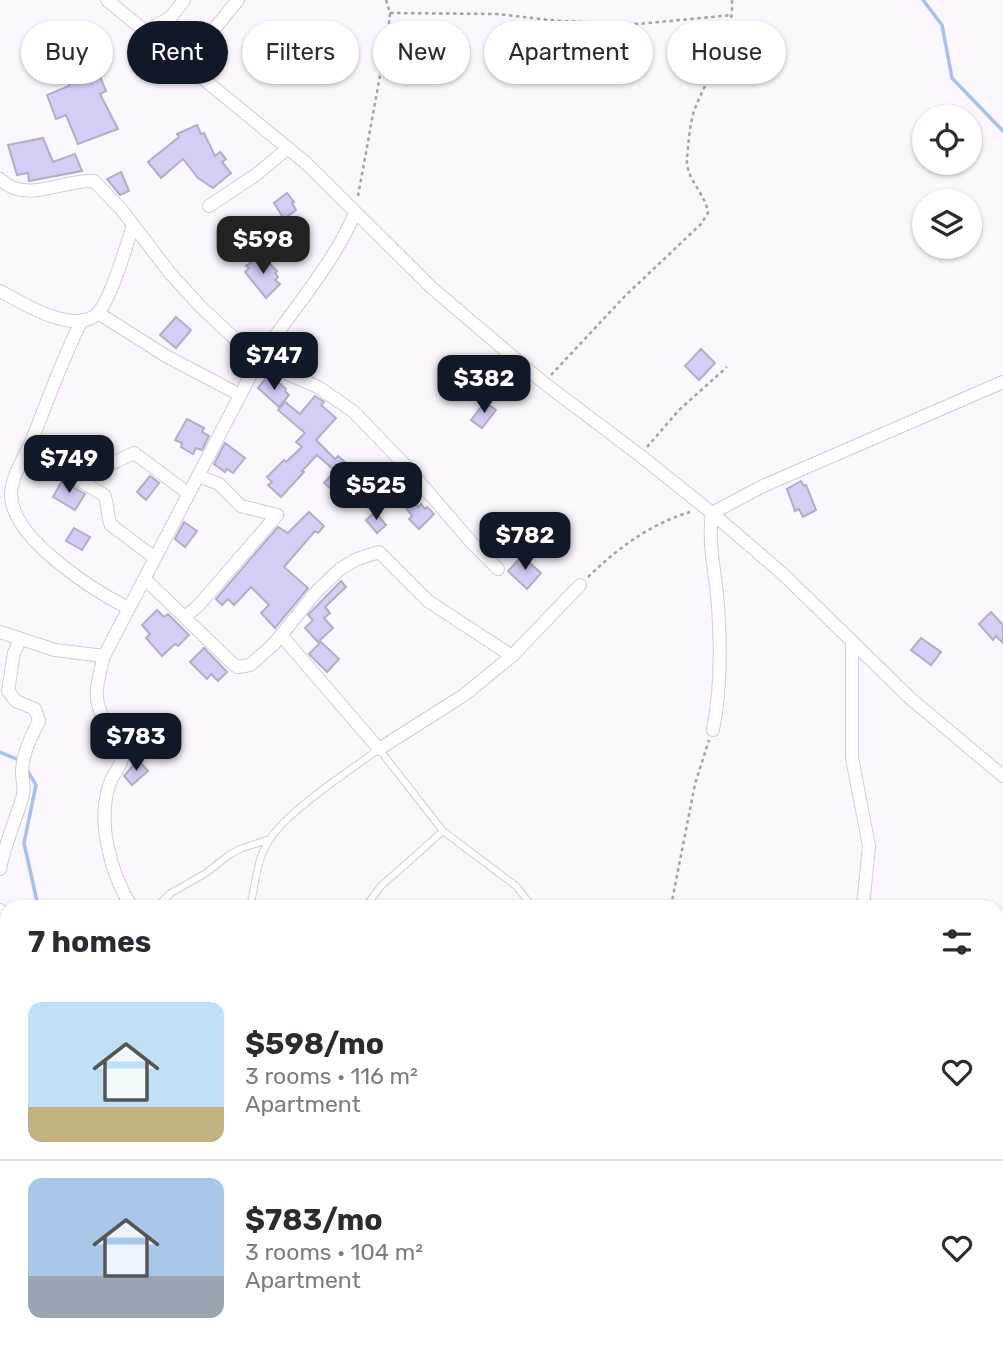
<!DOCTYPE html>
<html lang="en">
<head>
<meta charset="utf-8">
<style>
	body { margin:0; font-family:Rubik,sans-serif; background:#f7f7f7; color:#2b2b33; height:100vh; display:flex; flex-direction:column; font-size:26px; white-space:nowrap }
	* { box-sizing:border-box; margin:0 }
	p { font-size:23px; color:#7c7c81 }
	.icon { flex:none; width:38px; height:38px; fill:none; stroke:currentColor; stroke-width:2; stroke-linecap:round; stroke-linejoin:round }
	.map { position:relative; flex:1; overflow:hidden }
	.side { position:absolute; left:0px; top:900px; width:1004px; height:450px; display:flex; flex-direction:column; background:#fff; border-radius:21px 21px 0 0; box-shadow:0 2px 5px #0004 }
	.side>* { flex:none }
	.guide { position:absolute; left:21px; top:21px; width:962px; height:63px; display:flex; gap:14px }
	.controls { position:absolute; left:912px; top:105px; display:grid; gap:14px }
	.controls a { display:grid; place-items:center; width:70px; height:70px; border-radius:50%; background:#fff; box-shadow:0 2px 5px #0004; font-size:35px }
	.price { position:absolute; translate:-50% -60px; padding:0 16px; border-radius:14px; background:#111827; color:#fff; font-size:23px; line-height:46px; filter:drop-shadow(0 2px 4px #0008) }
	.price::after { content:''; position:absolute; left:50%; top:42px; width:21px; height:16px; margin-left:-10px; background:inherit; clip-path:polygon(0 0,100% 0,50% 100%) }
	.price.current { background:#222; color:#fff }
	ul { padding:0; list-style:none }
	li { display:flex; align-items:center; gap:21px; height:175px; padding:0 28px }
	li+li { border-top:2px solid #e1e1e2 }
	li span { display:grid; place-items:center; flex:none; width:196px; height:140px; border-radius:14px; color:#555 }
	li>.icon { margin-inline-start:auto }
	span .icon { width:84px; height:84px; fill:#fffc; stroke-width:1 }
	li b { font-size:30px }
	h2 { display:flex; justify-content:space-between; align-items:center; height:84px; padding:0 28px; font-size:30px }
	.chip { padding:0 24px; border-radius:32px; background:#fff; box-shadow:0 2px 5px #0004; font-size:24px; line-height:63px }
	.chip.current { background:#111827; color:#fff }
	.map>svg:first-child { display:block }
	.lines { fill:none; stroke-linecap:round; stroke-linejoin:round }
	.stream { stroke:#a7c0ee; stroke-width:3.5 }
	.building { fill:#d4cef7; stroke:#b1aec4; stroke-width:2 }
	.lane-casing { stroke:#d8c8db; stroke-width:8 }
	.street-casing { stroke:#d8c8db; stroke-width:14 }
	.secondary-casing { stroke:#d8c8db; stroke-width:19 }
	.path { stroke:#a59fa6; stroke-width:2.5; stroke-dasharray:3.5 3.5; stroke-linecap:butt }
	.lane { stroke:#fff; stroke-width:6 }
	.street { stroke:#fff; stroke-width:12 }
	.secondary { stroke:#fff; stroke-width:18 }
</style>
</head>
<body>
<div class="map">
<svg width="1003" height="1349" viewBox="0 0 1003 1349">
	<rect width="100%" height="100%" fill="#fcf6fe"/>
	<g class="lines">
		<g class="stream">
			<path d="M923 0 942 25 952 78 1003 131"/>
			<path d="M0 752 21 761"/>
			<path d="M27 770 36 785 24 843 38 906"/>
			<path d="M0 1041 4 1022 7 1019"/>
			<path d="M0 1063 7 1080"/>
			<path d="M236 1342 243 1349"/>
			<path d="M401 1342 405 1344 408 1342"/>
			<path d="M514 1342 516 1349"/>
			<path d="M278 1349 294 1342"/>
		</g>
	</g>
	<g class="building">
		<path d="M89 64 94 76 99 74 106 91 100 94 118 129 78 144 66 115 56 119 47 95 69 86 71 83 67 74Z"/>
		<path d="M197 125 201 134 204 133 215 156 220 152 226 159 222 162 231 173 213 188 198 178 183 159 161 178 148 162 179 137 177 134Z"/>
		<path d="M43 138 53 162 75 154 82 171 29 181 28 173 17 175 8 145Z"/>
		<path d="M121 172 129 191 120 195 107 179Z"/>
		<path d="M287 193 294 202 292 203 296 210 284 219 274 203Z"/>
		<path d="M258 257 267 266 270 264 277 271 275 273 278 277 275 280 280 284 266 298 245 272 249 268 246 266Z"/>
		<path d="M176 317 191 330 176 348 160 335Z"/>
		<path d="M701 349 715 363 699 380 685 366Z"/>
		<path d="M267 377 276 385 278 382 286 389 285 391 289 395 279 407 258 388Z"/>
		<path d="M315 396 324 402 321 405 336 418 316 440 335 459 338 456 353 469 342 481 353 491 344 500 324 483 335 471 317 455 302 471 304 472 281 497 268 485 272 482 267 477 284 460 286 462 302 447 296 442 305 433 278 410 285 402 300 414Z"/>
		<path d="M485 402 496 410 482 428 471 420Z"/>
		<path d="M187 419 204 428 202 432 209 436 202 450 196 448 193 454 181 447 182 443 175 440Z"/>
		<path d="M225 443 245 458 233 473 227 469 225 472 214 464Z"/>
		<path d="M388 472 393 475 395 472 405 479 402 483 409 488 405 493 418 507 421 504 425 509 427 507 434 514 419 529 409 519 412 516 406 508 377 486Z"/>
		<path d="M150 476 159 483 146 500 137 492Z"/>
		<path d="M62 481 85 494 75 510 53 497Z"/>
		<path d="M801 481 804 486 806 485 816 510 803 517 799 509 795 511 787 489Z"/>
		<path d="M309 512 324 526 318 533 315 531 284 567 308 588 275 628 261 613 269 605 251 587 234 605 228 599 222 605 216 599 278 527 288 533Z"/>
		<path d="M375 512 386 525 377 533 366 520Z"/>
		<path d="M184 522 197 531 185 547 175 539Z"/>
		<path d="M74 528 90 537 82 550 66 541Z"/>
		<path d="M522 556 541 573 527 589 508 571Z"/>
		<path d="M341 581 346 587 325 607 330 613 324 618 333 628 318 642 305 628 313 620 308 615Z"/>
		<path d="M157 610 164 617 168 614 189 635 178 646 175 644 162 656 146 638 150 634 142 625Z"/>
		<path d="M991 612 1003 625V643L996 636 993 640 979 624Z"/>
		<path d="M921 638 941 652 931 665 911 650Z"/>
		<path d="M321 642 339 659 327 672 309 654Z"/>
		<path d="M204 648 227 672 218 681 211 674 207 679 190 662Z"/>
		<path d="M138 760 148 771 132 785 124 776Z"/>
	</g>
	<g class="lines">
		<defs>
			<g id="lane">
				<path d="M157 906 171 893 206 873 229 855 240 849 270 839"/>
				<path d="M250 906C256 884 256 859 270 839 290 809 348 772 379 749L443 831 516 886 532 906"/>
				<path d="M366 906 381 886 443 831"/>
			</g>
			<g id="street">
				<path d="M107 0 306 163 431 287 486 334 544 383 642 457 712 513 784 575 911 699 1003 776"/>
				<path d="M144 32 171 17 184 0"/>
				<path d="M192 71 211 33 238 0"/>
				<path d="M0 179C26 205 62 179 94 181L121 209 169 272 199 305 258 361 318 387 354 412 403 463 472 543 498 569"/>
				<path d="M209 206 257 174 288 148"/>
				<path d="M0 291C22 303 72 334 96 315 110 303 127 244 133 225"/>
				<path d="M98 313 166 356 240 395"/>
				<path d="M82 320C62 359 48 400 32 440 25 456 11 477 11 495 12 539 93 590 128 608"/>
				<path d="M26 454 62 470 104 495C109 505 106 515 111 525L155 558"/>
				<path d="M199 476 219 484 241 506 277 515"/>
				<path d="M79 480 88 460 95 454 115 462 134 453 189 494"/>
				<path d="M145 579 233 664 238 667 250 665 273 645 316 592 340 569 357 559 379 552 428 601 512 656"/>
				<path d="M186 616 199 605 277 515"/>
				<path d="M0 632 55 650 104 656"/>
				<path d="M281 635 379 749 464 695 512 656 580 585"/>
				<path d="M852 642V758L869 846 863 906"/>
				<path d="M713 730C722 685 721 640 717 594 714 567 708 540 712 513L763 486 1003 382"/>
				<path d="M0 869C5 843 16 820 23 795 25 787 22 781 22 773 22 754 31 737 39 721L35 709 16 701 8 691 14 653 20 640"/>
				<path d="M131 906C111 874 96 821 110 783 114 772 125 763 122 750 120 741 114 734 109 727 90 701 97 684 104 656L258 361C290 312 332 267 355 213"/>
				<path d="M0 910 7 922"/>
				<path d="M0 1002 7 992"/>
				<path d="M7 1099 2 1104 0 1115 2 1143 7 1170"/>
				<path d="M998 1281 1003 1282"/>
				<path d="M107 1342 110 1349"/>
				<path d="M848 1342 850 1349"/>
			</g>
			<path id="secondary" d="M0 1347 2 1349"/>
		</defs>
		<use href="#lane" class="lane-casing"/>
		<use href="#street" class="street-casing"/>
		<use href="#secondary" class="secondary-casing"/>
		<g class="path">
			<path d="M390 13 497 14 559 21 638 24 732 15"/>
			<path d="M358 196 388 32 390 13 386 0"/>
			<path d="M551 375 625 296 701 224 708 213C706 194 685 178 687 159 688 145 690 123 694 111 708 74 734 40 732 0"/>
			<path d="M647 447 679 410 727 367"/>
			<path d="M588 577C618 548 650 524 690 512"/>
			<path d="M671 906 695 784 709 740"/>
			<path d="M693 1342 697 1349"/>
		</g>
		<use href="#lane" class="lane"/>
		<use href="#street" class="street"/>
		<use href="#secondary" class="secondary"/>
	</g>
</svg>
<div class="controls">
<a><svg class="icon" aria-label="locate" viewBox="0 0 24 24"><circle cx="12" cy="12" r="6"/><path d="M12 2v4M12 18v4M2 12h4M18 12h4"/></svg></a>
<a><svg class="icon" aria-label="layers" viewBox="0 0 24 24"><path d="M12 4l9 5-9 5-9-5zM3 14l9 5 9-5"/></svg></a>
</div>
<b class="price current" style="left:263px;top:276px">$598</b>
<b class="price" style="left:274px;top:392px">$747</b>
<b class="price" style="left:484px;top:415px">$382</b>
<b class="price" style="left:69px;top:495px">$749</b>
<b class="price" style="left:376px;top:522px">$525</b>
<b class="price" style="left:525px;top:572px">$782</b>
<b class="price" style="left:136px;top:773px">$783</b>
<div class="guide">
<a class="chip">Buy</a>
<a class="chip current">Rent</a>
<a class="chip">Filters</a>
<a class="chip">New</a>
<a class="chip">Apartment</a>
<a class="chip">House</a>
</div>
<section class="side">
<h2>7 homes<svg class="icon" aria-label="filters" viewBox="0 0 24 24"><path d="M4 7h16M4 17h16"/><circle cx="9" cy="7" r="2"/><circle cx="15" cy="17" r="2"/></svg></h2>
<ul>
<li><span style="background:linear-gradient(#bfe0f5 75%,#c2b280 0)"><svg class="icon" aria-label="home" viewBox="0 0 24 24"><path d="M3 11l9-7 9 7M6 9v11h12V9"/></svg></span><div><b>$598/mo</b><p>3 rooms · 116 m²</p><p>Apartment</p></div><svg class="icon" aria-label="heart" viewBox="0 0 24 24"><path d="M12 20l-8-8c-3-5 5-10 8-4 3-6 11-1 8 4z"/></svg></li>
<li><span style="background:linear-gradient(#a9c7e8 70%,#9aa5b1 0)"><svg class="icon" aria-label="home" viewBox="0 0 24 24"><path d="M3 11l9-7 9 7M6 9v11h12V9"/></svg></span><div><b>$783/mo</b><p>3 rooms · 104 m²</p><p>Apartment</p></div><svg class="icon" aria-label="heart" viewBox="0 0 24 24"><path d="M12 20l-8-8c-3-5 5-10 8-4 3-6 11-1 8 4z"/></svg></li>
</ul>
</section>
</div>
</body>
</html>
